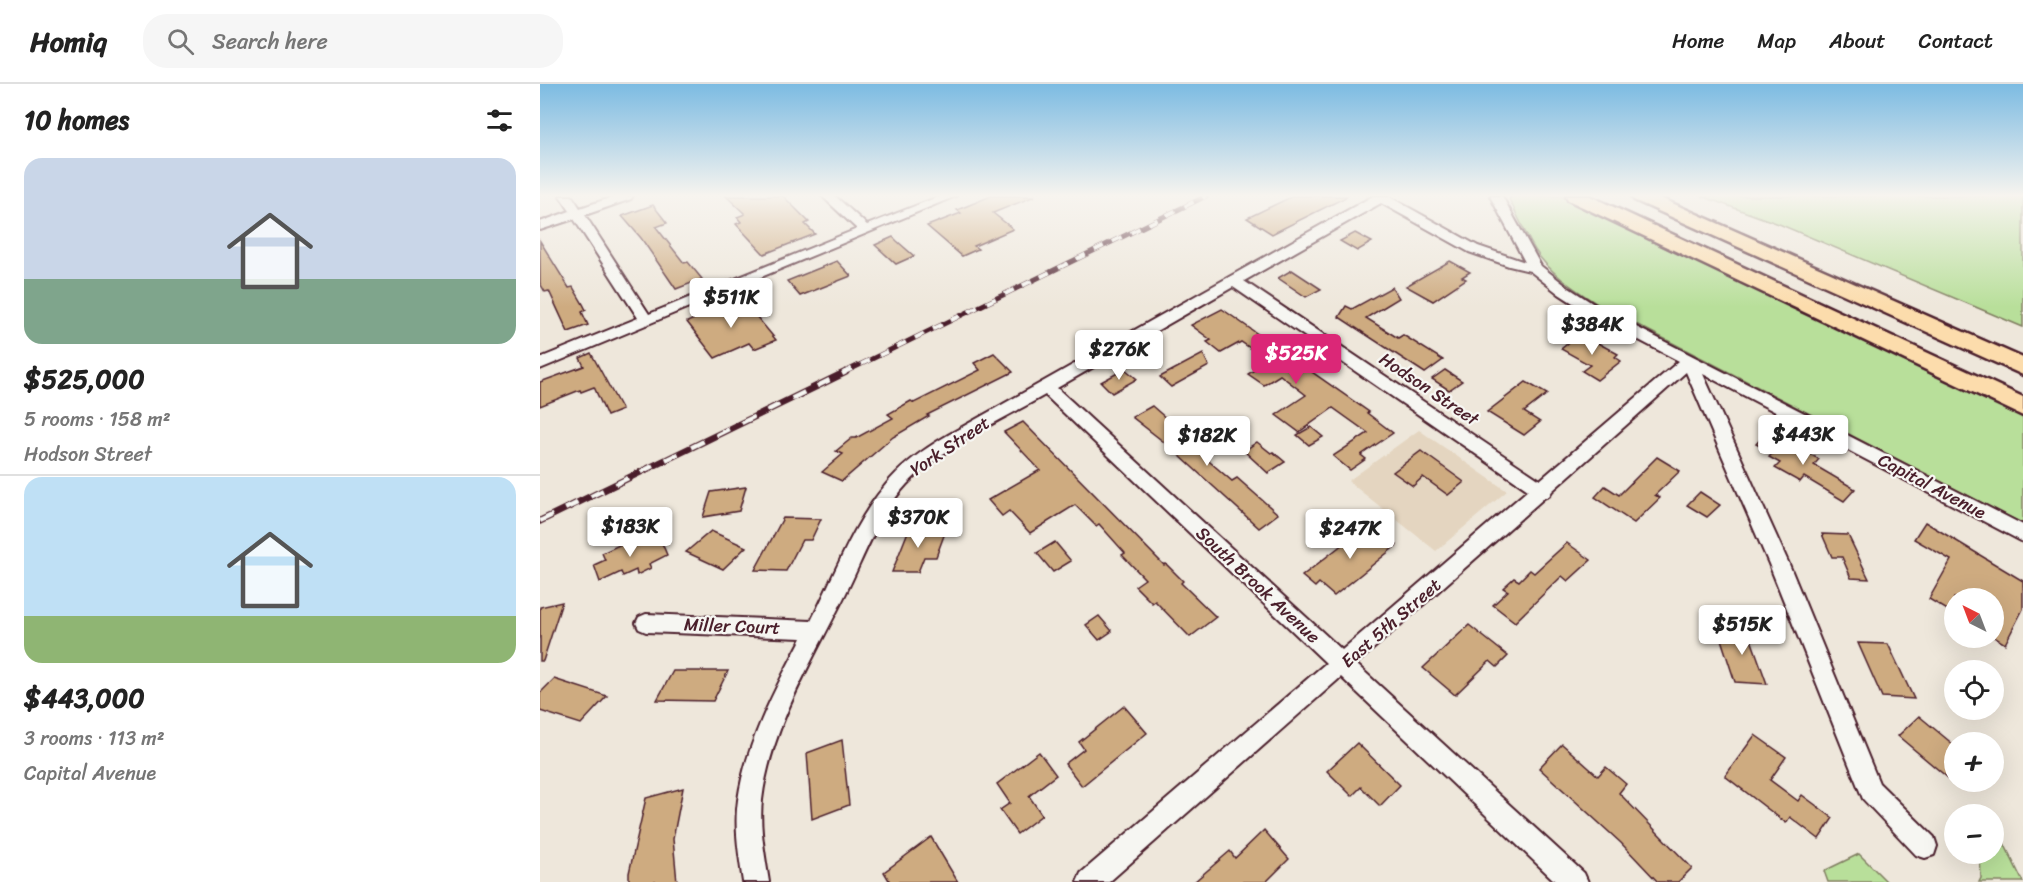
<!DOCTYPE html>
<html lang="en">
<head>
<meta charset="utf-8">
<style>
	body { margin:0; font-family:Sriracha,sans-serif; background:#f6f6f6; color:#222; height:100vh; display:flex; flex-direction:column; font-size:22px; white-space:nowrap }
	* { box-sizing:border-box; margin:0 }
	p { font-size:20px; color:#767676 }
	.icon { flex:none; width:33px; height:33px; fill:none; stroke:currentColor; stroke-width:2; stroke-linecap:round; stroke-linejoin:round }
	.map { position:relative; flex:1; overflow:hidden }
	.side { display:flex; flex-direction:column; background:#fff; width:540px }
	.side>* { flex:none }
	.needle { width:39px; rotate:318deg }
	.tools { position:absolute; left:1404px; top:504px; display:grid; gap:12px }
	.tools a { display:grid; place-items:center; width:60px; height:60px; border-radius:50%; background:#fff; box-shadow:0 6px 24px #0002; font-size:30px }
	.price { position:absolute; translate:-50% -51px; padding:0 14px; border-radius:6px; background:#fff; color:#222; font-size:20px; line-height:39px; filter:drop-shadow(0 2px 3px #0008) }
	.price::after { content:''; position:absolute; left:50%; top:36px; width:18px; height:14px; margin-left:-9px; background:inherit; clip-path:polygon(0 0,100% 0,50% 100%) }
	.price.active { background:#db2777; color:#fff }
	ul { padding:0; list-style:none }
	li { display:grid; align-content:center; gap:12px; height:318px; padding:0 24px }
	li+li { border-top:2px solid #e0e0e0 }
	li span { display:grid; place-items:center; height:186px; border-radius:18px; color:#555 }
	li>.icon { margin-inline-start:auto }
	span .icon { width:108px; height:108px; fill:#fffc; stroke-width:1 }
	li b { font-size:26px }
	h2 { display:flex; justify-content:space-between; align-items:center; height:72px; padding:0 24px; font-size:26px }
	header { display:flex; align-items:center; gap:36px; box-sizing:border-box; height:84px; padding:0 30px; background:#fff; border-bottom:2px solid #e0e0e0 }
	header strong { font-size:28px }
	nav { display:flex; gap:33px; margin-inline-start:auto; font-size:21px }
	.search { width:420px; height:54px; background:#f6f6f6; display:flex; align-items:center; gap:15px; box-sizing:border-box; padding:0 21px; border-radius:24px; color:#767676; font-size:22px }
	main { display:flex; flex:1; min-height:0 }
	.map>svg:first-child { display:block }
	.built { fill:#e4d5c0 }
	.green { fill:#b8df9a; stroke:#817f62; stroke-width:1.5 }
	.building { fill:#ceab80; stroke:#4a1f2b; stroke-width:1.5 }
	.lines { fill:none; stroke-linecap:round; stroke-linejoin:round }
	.minor-casing { stroke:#4a1f2b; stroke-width:4 }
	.highway-casing { stroke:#4a1f2b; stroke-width:5 }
	.minor { fill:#f6f6f2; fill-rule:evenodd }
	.highway { fill:#fcdcac; fill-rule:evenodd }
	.rail-far1-casing { stroke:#4a1f2b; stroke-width:5 }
	.rail-casing { stroke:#4a1f2b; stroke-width:7 }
	.rail-far1 { stroke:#f6f6f2; stroke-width:4; stroke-dasharray:10; stroke-linecap:butt }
	.rail { stroke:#f6f6f2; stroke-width:4.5; stroke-dasharray:14; stroke-linecap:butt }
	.labels { text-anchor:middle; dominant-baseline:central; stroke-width:4.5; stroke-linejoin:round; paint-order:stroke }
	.street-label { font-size:18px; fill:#4a1f2b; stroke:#f6f6f2 }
</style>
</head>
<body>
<header>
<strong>Homiq</strong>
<div class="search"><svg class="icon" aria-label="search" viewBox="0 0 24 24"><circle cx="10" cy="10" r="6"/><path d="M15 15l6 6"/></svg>Search here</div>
<nav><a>Home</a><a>Map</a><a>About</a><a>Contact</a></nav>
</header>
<main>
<section class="side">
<h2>10 homes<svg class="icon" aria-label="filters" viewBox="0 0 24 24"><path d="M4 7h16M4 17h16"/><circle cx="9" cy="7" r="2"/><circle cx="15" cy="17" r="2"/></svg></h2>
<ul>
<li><span style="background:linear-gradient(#c9d6e8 65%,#7fa58c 0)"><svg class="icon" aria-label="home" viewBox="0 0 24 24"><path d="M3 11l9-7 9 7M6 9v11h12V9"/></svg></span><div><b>$525,000</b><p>5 rooms · 158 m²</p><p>Hodson Street</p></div></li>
<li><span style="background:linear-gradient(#bfe0f5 75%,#8fb573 0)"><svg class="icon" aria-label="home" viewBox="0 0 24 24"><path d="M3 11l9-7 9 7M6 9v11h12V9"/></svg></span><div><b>$443,000</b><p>3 rooms · 113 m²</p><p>Capital Avenue</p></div></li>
</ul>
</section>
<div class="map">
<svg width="1483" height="798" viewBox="0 0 1483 798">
	<rect width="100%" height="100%" fill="#eee7db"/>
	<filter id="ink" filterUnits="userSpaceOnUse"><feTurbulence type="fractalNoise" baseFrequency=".0167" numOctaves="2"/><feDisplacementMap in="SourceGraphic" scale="12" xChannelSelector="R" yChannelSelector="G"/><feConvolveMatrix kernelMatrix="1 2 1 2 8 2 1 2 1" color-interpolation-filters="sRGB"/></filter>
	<g filter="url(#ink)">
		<path class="built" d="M879 346 967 407 896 467 808 397Z"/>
		<g class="green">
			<path d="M970 112H1022L1483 332V440L1059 221C1036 206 1010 190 995 166 985 150 978 132 969 115L971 114Z"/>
			<path d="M1161 112H1483V243L1239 140Z"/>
			<path d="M1454 751H1460L1483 798H1439L1441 794 1440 770H1454Z"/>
			<path d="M1319 770 1347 798H1288L1284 787Z"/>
		</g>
		<g class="building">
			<path d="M186 112H243L269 138 265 140 275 150 224 170 196 140 201 138 197 133 205 130Z"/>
			<path d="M451 112H495L453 129 473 145 434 162 438 165 422 172 387 142 421 129 417 126Z"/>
			<path d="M753 112H808L732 150 707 134Z"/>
			<path d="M113 121 127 139 116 143 144 179 148 178 162 195 136 205 101 154 82 132Z"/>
			<path d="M815 149 832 158 817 167 800 157Z"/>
			<path d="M353 153 357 157 374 172 356 180 335 161Z"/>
			<path d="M0 157 29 204 33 203 43 220 46 226 42 228 48 241 28 248 9 207 5 208 0 199Z"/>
			<path d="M297 177 311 192 260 212 247 197Z"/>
			<path d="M910 177 930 188 922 193 926 195 893 217 866 202Z"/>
			<path d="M752 186 781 205 766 213 738 194Z"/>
			<path d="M852 203 859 214 826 234 858 254 863 251 903 276 885 289 799 233 806 222 812 225Z"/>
			<path d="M202 215 236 256 214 265 209 259 175 274 147 238Z"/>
			<path d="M682 225 829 328 827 329 853 349 821 371 826 375 810 386 793 372 828 349 793 324 759 348 736 331 766 311 740 291 724 301 708 290 729 277 701 258 681 269 667 258 671 256 651 241Z"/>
			<path d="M1043 251 1078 270 1075 273 1081 277 1057 296 1042 287 1050 281 1021 265 1037 252 1040 254Z"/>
			<path d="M51 269 82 326 67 332 54 303 41 308 40 306 0 322V298L44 282 40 274Z"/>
			<path d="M454 269 473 288 387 331 389 332 353 353 302 397 282 388 303 370 296 367 312 354H316L353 334 348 330 371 317 374 319 440 286 434 279Z"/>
			<path d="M663 270 669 282 631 303 620 293Z"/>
			<path d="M585 285 597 295 572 309 561 298Z"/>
			<path d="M905 286 922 297 909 306 892 295Z"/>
			<path d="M986 298 1007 310 984 328 1000 338 984 351 947 328Z"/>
			<path d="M612 322 667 370 663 372 692 397 697 394 738 430 719 444 629 362 592 333Z"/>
			<path d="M483 338 624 481 626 480 643 497 641 499 676 533 650 553 615 517 612 519 595 502 605 495 582 471 585 469 559 440 556 442 535 421 490 449 469 427 462 432 448 416 500 386 464 348Z"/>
			<path d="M771 343 783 353 769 361 757 351Z"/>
			<path d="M1227 348 1279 375 1274 381 1315 405 1304 417 1264 393 1260 398 1235 384 1240 379 1229 373 1233 369 1216 360Z"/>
			<path d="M717 358 731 369 733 368 745 378 728 389 704 367Z"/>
			<path d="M881 367 924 398 908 411 883 393 873 402 853 388Z"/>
			<path d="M1117 373 1140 387 1115 411 1120 414 1094 439 1055 413 1065 402 1079 411Z"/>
			<path d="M206 403 199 427 163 433 171 408Z"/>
			<path d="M1160 408 1180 421 1167 433 1147 421Z"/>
			<path d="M243 434 281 435 271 456H262L246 487 215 486Z"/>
			<path d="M1385 438 1483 497V525L1465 560 1454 553V514H1414V530L1389 515 1411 476 1374 455Z"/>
			<path d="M830 439 857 461 794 512 779 499 775 503 762 492Z"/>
			<path d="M369 445 406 446 396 473H384L378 488H352Z"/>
			<path d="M171 447 206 463 183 485 146 468Z"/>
			<path d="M1282 450 1308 451 1329 495 1311 494 1302 473H1292Z"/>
			<path d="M119 452 127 471 109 480 111 484 97 491 96 486 83 492 81 488 60 498 54 481 65 476 62 469 96 453 99 461Z"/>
			<path d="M515 458 531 477 513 488 497 469Z"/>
			<path d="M1027 459 1051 476 1028 497 1022 492 975 538 953 521 968 507 963 504 974 494 979 497 990 486 994 489Z"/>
			<path d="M22 518 3 577H0V523Z"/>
			<path d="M559 532 572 547 559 556 546 541Z"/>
			<path d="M929 541 968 572 957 583 950 577 915 611 883 584Z"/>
			<path d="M1177 543 1207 544 1227 600 1195 598Z"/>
			<path d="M1318 559 1348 560 1374 615 1342 613Z"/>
			<path d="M133 587H188L173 617 117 616Z"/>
			<path d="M14 595 67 612 41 640 0 627V609Z"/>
			<path d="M584 622 607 649 542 702 525 680 544 665 539 658Z"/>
			<path d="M1379 632 1414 661V699L1358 652Z"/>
			<path d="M1215 651 1246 673 1230 696 1258 717 1262 711 1293 734 1279 755 1250 733 1246 739 1185 692Z"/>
			<path d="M302 656 309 721 272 735 267 669Z"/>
			<path d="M817 659 860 701 840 722 821 703 812 712 787 687Z"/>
			<path d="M1022 660 1058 692 1066 683 1086 700 1079 709 1152 784 1138 798H1118L1081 759 999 684Z"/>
			<path d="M499 668 516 691 489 712 502 731 477 750 460 726 470 719 457 700Z"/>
			<path d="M143 704 133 755 137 798H89V789L106 714Z"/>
			<path d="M724 746 749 775 726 798H654L690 767 695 774Z"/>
			<path d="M391 753 418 798H350L344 788Z"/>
		</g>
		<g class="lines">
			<defs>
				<g id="minor">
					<path d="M20 112H32L40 124 76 112H93L91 115 45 131 109 230 317 145 282 112H295L327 141 400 112H416L0 285V274L98 234 34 135 0 146V138L30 127Z"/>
					<path d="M833 112H848L938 162 985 178 950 112H962L1001 182 1029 204 1063 226 1483 441V458L1163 290 1249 480 1339 699 1394 753 1397 762 1394 771 1385 774 1376 771 1323 715 1229 480 1146 288 1012 407 1009 412 1004 414 816 580 1044 789 1048 798H1016L801 593 569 798H537L541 789 786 579 505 311C458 338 405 361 367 400 339 430 325 470 307 507 275 573 231 641 222 716 219 744 225 771 229 798H203C199 771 194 743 198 716 206 659 235 605 262 554L106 548 99 545 96 539 99 533 106 530 271 537C294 493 312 441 344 403 361 381 384 365 408 351ZM841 119 929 168 969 182 990 187 1019 210 1053 232 1139 277 1000 396 704 197ZM693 203 988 406 802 566 517 304Z"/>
				</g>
				<g id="highway">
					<path d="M1026 112H1050L1483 313V332L1028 116Z"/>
					<path d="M1092 112H1116L1483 274V291L1094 116Z"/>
				</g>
			</defs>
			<use href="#minor" class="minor-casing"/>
			<use href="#highway" class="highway-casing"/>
			<use href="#minor" class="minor"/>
			<use href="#highway" class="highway"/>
			<defs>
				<path id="rail-far1" d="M303 289 666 112"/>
				<path id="rail" d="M0 437 306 288"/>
			</defs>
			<use href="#rail-far1" class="rail-far1-casing"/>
			<use href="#rail" class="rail-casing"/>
			<use href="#rail-far1" class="rail-far1"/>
			<use href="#rail" class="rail"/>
		</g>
	</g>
	<linearGradient id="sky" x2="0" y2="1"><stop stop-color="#7cbbe2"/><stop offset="0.5" stop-color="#f7f4ef"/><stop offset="1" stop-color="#f7f4ef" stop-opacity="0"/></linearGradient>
	<rect width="1483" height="223" fill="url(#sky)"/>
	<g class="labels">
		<g class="street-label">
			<text transform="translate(889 305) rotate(34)">Hodson Street</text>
			<text transform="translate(410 362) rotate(-34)">York Street</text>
			<text transform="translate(1392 402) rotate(28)">Capital Avenue</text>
			<text transform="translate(718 501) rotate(43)">South Brook Avenue</text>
			<text transform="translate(851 539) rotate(-41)">East 5th Street</text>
			<text transform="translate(192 542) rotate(2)">Miller Court</text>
		</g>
	</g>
</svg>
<div class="tools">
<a><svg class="needle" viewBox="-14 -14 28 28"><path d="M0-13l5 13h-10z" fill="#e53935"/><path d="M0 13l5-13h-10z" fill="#767676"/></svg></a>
<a><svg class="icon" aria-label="locate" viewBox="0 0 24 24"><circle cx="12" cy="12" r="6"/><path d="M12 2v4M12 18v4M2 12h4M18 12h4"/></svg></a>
<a>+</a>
<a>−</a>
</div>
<b class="price" style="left:191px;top:245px">$511K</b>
<b class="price" style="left:1052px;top:272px">$384K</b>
<b class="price" style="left:579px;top:297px">$276K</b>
<b class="price active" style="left:756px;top:301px">$525K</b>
<b class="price" style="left:1263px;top:382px">$443K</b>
<b class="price" style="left:667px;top:383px">$182K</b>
<b class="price" style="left:378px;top:465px">$370K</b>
<b class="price" style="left:90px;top:474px">$183K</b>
<b class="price" style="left:810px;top:476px">$247K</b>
<b class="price" style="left:1202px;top:572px">$515K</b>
</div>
</main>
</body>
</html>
